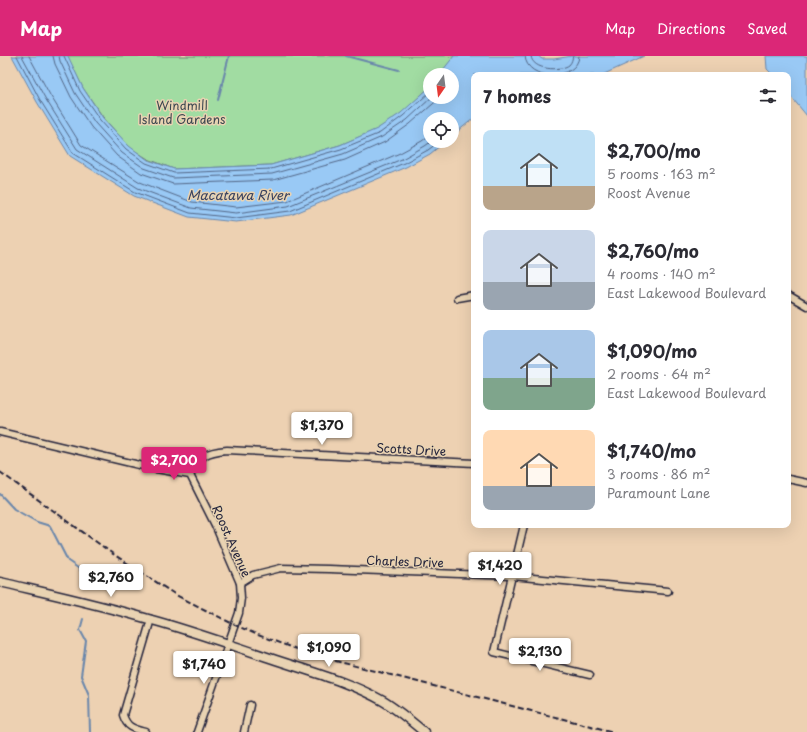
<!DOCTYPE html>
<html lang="en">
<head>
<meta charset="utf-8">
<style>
	body { margin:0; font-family:"Playpen Sans",sans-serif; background:#f7f7f7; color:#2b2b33; height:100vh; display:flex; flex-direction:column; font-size:15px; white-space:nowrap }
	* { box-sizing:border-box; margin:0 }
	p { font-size:13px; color:#7c7c81 }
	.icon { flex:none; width:22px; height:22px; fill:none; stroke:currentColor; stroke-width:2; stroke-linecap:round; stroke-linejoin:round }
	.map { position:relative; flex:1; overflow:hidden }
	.details { position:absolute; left:471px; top:16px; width:320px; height:456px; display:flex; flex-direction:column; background:#fff; border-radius:8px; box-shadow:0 4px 16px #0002 }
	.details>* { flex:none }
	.needle { width:26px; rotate:194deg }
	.tools { position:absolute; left:423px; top:12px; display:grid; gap:8px }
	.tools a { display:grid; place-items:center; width:36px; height:36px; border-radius:50%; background:#fff; box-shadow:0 4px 16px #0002; font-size:20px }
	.price { position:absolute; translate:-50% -34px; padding:0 9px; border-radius:4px; background:#fff; color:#222; font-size:13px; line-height:26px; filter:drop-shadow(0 1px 2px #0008) }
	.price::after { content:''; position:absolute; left:50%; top:24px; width:12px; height:9px; margin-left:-6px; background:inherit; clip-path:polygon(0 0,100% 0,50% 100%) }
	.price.selected { background:#db2777; color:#fff }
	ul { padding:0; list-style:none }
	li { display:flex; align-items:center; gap:12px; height:100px; padding:0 12px }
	li span { display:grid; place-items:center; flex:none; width:112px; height:80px; border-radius:8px; color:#555 }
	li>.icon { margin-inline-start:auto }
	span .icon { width:48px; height:48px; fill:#fffc; stroke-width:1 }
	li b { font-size:17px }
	h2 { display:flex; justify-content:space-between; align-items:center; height:48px; padding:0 12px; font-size:17px }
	header { display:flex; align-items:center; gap:24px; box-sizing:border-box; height:56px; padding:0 20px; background:#db2777; color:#fff }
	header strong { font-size:19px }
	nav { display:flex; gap:22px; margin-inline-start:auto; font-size:14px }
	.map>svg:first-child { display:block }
	.green { fill:#a1dca2; stroke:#627f6e }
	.water { fill:#99c9f5; stroke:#6986ab }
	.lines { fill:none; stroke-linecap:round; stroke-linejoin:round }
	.shore { stroke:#526585; stroke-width:1 }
	.stream { stroke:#6986ab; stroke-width:2 }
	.minor-casing { stroke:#22223b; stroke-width:9 }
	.secondary-casing { stroke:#22223b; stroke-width:11 }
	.minor { stroke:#e9d3b2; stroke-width:6 }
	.secondary { stroke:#e9d3b2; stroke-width:8 }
	.rail { stroke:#22223b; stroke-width:2; stroke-dasharray:6 3; stroke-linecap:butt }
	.labels { text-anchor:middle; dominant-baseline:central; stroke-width:3; stroke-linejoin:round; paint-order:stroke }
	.park-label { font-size:12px; fill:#3b4750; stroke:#e9d3b2 }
	.street-label { font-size:12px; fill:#22223b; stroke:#e9d3b2 }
	.water-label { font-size:13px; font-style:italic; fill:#3a4360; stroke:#e9d3b2 }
</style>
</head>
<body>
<header>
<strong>Map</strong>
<nav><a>Map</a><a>Directions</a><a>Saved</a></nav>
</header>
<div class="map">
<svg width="807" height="676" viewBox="0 0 807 676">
	<rect width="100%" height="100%" fill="#edd1b2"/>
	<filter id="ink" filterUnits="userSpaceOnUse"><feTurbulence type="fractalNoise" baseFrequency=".025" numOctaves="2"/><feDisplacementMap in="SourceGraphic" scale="8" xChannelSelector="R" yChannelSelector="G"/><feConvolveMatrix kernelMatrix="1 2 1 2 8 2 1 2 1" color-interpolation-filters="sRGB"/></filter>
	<g filter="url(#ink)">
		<path class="green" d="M67 0H455L440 19H430V31L402 57 378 73 340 89 271 109 174 113 148 103 129 91 103 61 83 32Z"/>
		<g class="water">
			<path d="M12 0H68L83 32 103 62 129 90 148 104 174 113 271 109 340 89 377 73 401 57 430 31V41H452V19H439L454 0H538L542 3H554L572 0H644L602 19H474V62L452 80V63H430V85H446L430 98 406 111 291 159 236 166 189 161 134 140 70 100 37 46Z"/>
			<path d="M766 0H807V60L788 37V19H773L767 13Z"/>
		</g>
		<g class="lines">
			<g class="shore">
				<path d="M17 0 40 44 73 97 135 136 190 157 236 162 290 155 404 107 428 94 440 85"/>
				<path d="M22 0 45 42 77 93 138 132 191 152 236 157 288 150 402 103 425 90 432 85"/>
				<path d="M29 0 50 39 81 89 140 126 192 146 236 151 287 145 400 97 422 85 430 79"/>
				<path d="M53 0 55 8 71 41 91 71 117 100 141 117 173 128 273 124 345 104 385 86 410 68 441 41"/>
				<path d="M59 0 60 5 75 37 95 67 122 97 144 112 173 122 272 118 343 98 382 81 407 64 432 41"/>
				<path d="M64 0 80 35 100 64 126 93 146 107 174 117 271 113 341 93 380 77 403 60 430 36"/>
				<path d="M525 0C526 26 578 25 579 0"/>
				<path d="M531 0C532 15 561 15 569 9 572 6 572 3 573 0"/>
			</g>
			<g class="stream">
				<path d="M346 0 399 14"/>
				<path d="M218 44 229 0"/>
				<path d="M0 438 14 453 37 466 50 470 68 505 78 512 88 522 91 530"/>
				<path d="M83 563 80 574 86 585 81 620 89 639 90 676"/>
			</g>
			<defs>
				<g id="minor">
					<path d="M788 239 807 250"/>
					<path d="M457 242 474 239"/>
					<path d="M0 376 156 413 190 419 215 469 240 527 241 542 239 557 197 676"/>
					<path d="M190 419C202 399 204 396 227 394L474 407"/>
					<path d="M788 423 807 427"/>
					<path d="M524 469 494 596 590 619"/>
					<path d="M240 527 253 519 281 512 329 513 512 520 668 535"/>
					<path d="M146 676C134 673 127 672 123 659L151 563"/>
					<path d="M244 676 250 649"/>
				</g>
				<path id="secondary" d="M0 526C51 538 102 549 152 564 192 575 231 589 270 602 308 615 348 625 383 645 398 654 411 665 424 676"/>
			</defs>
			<use href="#minor" class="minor-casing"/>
			<use href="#secondary" class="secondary-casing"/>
			<use href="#minor" class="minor"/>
			<use href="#secondary" class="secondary"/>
			<path class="rail" d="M0 416 113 498 176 539 235 569 258 579 293 592 332 604 614 676"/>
		</g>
	</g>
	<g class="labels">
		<g class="park-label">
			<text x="182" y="49">Windmill<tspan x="182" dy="14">Island Gardens</tspan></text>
		</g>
		<g class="street-label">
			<text transform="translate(411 393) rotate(3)">Scotts Drive</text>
			<text transform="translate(232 485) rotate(66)">Roost Avenue</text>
			<text transform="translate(405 505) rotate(2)">Charles Drive</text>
		</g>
		<g class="water-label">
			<text x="238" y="138">Macatawa River</text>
		</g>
	</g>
</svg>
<div class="tools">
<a><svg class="needle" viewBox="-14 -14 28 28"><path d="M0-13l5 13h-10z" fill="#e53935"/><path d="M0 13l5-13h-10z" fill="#7c7c81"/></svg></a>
<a><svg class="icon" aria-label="locate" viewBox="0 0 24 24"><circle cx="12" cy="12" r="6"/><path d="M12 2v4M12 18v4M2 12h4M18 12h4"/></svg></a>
</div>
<b class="price" style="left:322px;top:390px">$1,370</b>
<b class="price selected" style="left:174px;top:425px">$2,700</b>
<b class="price" style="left:500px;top:530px">$1,420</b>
<b class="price" style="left:111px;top:542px">$2,760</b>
<b class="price" style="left:329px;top:612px">$1,090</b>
<b class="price" style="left:540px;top:616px">$2,130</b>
<b class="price" style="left:204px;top:629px">$1,740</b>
<section class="details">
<h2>7 homes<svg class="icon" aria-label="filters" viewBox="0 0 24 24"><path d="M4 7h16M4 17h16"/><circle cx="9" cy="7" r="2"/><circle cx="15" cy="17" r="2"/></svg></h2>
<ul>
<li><span style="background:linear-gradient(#bfe0f5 70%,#b9a48a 0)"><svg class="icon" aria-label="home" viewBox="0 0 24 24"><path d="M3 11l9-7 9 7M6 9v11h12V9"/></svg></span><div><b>$2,700/mo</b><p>5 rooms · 163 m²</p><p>Roost Avenue</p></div></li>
<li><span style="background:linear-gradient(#c9d6e8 65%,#9aa5b1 0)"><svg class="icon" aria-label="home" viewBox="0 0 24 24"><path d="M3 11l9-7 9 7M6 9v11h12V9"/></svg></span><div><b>$2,760/mo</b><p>4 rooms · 140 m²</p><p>East Lakewood Boulevard</p></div></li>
<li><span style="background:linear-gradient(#a9c7e8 60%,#7fa58c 0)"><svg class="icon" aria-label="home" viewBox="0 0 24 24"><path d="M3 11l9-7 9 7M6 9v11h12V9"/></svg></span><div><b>$1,090/mo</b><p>2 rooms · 64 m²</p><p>East Lakewood Boulevard</p></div></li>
<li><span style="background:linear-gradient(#ffd9b3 70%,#9aa5b1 0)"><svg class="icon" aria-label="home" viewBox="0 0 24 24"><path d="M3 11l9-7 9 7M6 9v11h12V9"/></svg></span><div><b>$1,740/mo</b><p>3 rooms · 86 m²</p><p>Paramount Lane</p></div></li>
</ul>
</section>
</div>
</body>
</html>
